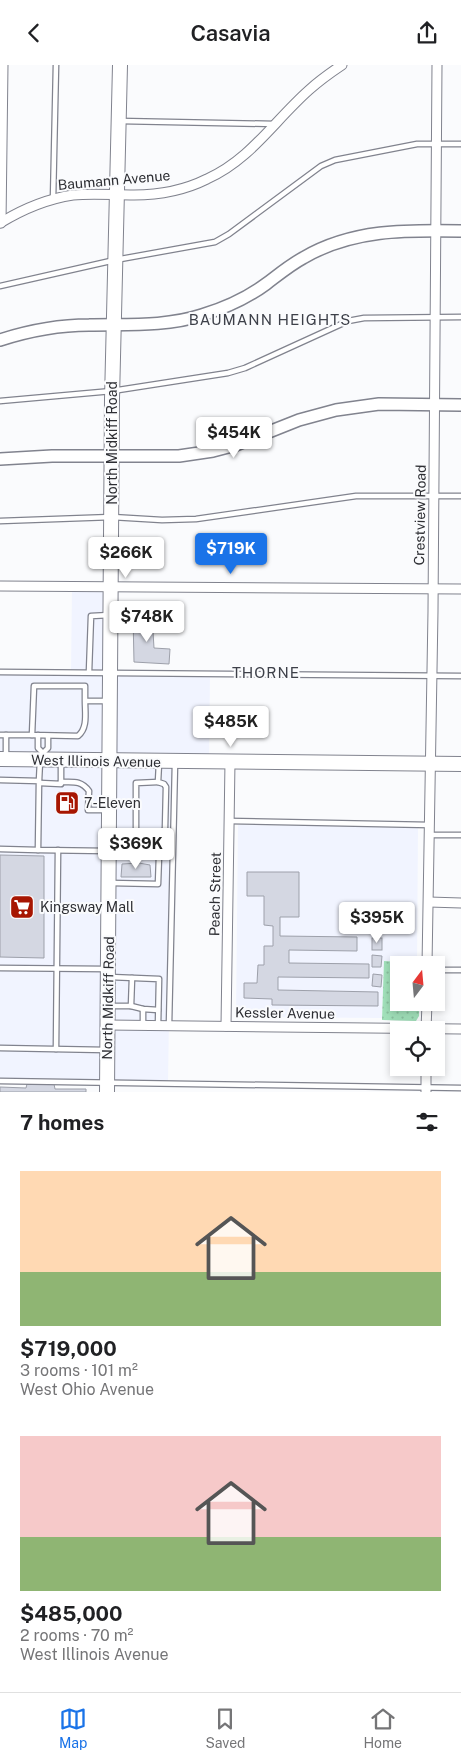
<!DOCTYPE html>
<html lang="en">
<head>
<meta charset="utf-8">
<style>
	body { margin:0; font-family:"Public Sans",sans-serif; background:#f2f2f2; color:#202124; height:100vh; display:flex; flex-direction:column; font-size:19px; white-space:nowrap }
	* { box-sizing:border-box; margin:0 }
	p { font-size:16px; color:#757577 }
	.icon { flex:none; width:28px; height:28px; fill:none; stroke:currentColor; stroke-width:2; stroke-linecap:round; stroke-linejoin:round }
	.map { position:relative; height:1027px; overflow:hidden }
	.details { display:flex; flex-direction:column; background:#fff; flex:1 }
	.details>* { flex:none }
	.needle { width:32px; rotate:16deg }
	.tools { position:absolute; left:390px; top:891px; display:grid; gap:10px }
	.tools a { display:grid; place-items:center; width:55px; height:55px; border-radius:0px; background:#fff; box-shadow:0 2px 8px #0003; font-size:25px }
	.price { position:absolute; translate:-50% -42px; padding:0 11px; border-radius:5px; background:#fff; color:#222; font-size:16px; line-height:32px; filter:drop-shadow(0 1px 2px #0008) }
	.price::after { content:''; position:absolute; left:50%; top:30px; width:15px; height:11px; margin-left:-8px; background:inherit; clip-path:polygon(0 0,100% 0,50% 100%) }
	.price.active { background:#1a73e8; color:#fff }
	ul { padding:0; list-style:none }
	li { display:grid; align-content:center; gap:10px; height:265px; padding:0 20px }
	li span { display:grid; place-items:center; height:155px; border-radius:0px; color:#555 }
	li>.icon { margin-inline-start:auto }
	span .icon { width:90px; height:90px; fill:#fffc; stroke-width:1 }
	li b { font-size:21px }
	h2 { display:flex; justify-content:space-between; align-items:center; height:60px; padding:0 20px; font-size:21px }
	header { display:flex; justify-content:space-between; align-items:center; height:65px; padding:0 20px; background:#fff; font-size:22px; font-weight:600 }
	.tabs { display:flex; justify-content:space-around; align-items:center; height:70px; border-top:1px solid #e0e0e0; background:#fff; font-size:14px; color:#757577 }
	.tabs a { display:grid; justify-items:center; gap:2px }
	.tabs .active { color:#1a73e8 }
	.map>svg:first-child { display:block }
	.built { fill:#f1f4ff }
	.grass { fill:url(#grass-dots) }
	.building { fill:#d4d7e2; stroke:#9da0aa }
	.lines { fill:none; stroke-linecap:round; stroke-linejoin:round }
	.service-casing { stroke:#81838e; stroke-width:7 }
	.minor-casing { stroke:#81838e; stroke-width:11 }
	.tertiary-casing { stroke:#81838e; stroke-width:14 }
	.secondary-casing { stroke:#81838e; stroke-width:16 }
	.service { stroke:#fff; stroke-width:4.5 }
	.minor { stroke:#fff; stroke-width:9 }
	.tertiary { stroke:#fff; stroke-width:11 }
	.secondary { stroke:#fff; stroke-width:14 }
	.labels { text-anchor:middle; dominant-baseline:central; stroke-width:4; stroke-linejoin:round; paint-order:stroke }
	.street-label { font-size:14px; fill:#2d2e33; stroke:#fafbfd }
	.poi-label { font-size:14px; fill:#2d2e33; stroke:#fafbfd; text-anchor:start }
	.neighbourhood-label { font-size:15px; letter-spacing:1px; fill:#3d4049; stroke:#fafbfd }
</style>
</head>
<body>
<header><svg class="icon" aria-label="back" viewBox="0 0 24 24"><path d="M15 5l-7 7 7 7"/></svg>Casavia<svg class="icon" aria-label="share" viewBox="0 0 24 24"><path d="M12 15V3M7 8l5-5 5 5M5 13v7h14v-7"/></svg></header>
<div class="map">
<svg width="461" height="1027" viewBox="0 0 461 1027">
	<defs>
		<pattern id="grass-dots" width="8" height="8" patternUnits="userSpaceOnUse" patternTransform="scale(1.25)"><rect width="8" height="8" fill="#a1e1ba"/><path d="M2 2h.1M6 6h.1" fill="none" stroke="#8bc1a0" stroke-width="1.8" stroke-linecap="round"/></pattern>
	</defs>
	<rect width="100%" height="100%" fill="#fafbfd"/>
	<g class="built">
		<path d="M72 522H113L112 609H210L209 697 173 696 168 1017H0V607L71 608Z"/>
		<path d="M238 760 418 762 417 898 384 896 382 953 236 952Z"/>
	</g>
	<path class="grass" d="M384 896 417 898 420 900H399V938H419V951L416 956 382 955Z"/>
	<g class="building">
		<path d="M152 550 154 583 170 584 169 599 134 597 133 551Z"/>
		<path d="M0 790 44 791V893L0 892Z"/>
		<path d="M139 798 150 800 151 812H121L122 799Z"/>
		<path d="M247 807H299V852H280V871L357 872V886L289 885V898L369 899V913L278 912V925L378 927V941L272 940V934L244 933V918H257L258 900H264V881H273V861L264 860V831H247Z"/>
		<rect x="359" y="855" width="11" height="12"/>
		<rect x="373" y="857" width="9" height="11"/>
		<rect x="372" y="873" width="10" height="12"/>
		<path d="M372 890 382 891 381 902H372Z"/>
		<path d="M373 909 382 910 381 922 372 921Z"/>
		<path d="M27 1019H54L55 1024H86V1027H0V1022L26 1023Z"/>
	</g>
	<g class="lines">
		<defs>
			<g id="service">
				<path d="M120 56 275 59"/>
				<path d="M53 135 56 0"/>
				<path d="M0 221 115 195 215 177 229 169 321 101 335 95 417 79H461"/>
				<path d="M0 336 112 326 228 308 245 303 348 256 364 253 461 252"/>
				<path d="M0 456 112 452 162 455 196 454 356 431H461"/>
				<path d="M0 607 461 611"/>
				<path d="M89 607 91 551 110 550"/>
				<path d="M85 636C85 648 88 663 78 671L32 670 34 621H85V636H107"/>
				<path d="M0 670H32"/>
				<path d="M38 670V683L43 688"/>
				<path d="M6 691V670"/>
				<path d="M43 692V688L48 683V671"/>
				<path d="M0 715 39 716 38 785 107 786"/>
				<path d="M39 716 40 696"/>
				<path d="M61 717C73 717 81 715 89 726L88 745H106"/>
				<path d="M40 718 61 719V696"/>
				<path d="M229 756 430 760"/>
				<path d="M111 767 160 769 165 764 166 722 164 719 158 717 159 698"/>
				<path d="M136 768V718L158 717"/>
				<path d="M430 770H461"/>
				<path d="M0 784 38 785"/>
				<path d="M110 790 159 791 158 819 111 818"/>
				<path d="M0 903 106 904"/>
				<path d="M436 905H461"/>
				<path d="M110 912 159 914 158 961"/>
				<path d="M110 941H131L143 944 158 945"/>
				<path d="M131 941 132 913"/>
				<path d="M143 944V960"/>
				<path d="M169 960 175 698"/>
				<path d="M0 983 106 985"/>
				<path d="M56 984 58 785"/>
				<path d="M0 1016 461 1023"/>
			</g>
			<g id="minor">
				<path d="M0 158C23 144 46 134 73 130 93 128 114 130 134 130 158 130 185 125 207 114 250 95 274 56 309 25 319 16 330 8 342 0"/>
				<path d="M1 158 3 0"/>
				<path d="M0 521 461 524"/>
				<path d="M429 837 461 838"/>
				<path d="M427 900 433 546 437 0"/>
				<path d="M108 960 461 964"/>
				<path d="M226 961 230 697"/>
				<path d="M426 965 427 938"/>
				<path d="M426 1027V1002"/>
			</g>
			<g id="tertiary">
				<path d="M0 275C28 266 60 260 89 260 127 259 165 262 202 250 225 243 247 233 266 219 278 210 290 200 303 193 352 164 406 165 461 166"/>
				<path d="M0 394 52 391H179L213 386 236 380 299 355 336 345 379 339 461 340"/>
			</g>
			<g id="secondary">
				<path d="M0 694 461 699"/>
				<path d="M107 1027 112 334 120 0"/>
			</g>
		</defs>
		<use href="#service" class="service-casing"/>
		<use href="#minor" class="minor-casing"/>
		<use href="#tertiary" class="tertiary-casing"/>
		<use href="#secondary" class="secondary-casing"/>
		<use href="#service" class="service"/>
		<use href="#minor" class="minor"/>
		<use href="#tertiary" class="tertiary"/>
		<use href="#secondary" class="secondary"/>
	</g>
	<defs>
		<symbol id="fuel-square" viewBox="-11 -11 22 22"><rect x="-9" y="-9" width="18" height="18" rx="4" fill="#a71602" stroke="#fafbfd"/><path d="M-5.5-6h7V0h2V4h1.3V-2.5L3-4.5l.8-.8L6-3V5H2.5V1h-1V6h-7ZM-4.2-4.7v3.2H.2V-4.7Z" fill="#fff"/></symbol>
		<symbol id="supermarket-square" viewBox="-11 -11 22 22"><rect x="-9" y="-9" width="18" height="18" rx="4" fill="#a71602" stroke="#fafbfd"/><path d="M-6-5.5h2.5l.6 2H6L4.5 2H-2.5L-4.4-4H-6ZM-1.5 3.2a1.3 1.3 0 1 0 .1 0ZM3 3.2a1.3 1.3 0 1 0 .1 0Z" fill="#fff"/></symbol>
	</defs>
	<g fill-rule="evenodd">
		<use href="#fuel-square" x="53" y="724" width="28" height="28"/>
		<use href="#supermarket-square" x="8" y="828" width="28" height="28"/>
	</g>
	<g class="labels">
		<g class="street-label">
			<text transform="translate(114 115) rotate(-5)">Baumann Avenue</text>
			<text transform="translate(112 378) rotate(-90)">North Midkiff Road</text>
			<text transform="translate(420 450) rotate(-89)">Crestview Road</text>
			<text transform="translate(96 696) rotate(1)">West Illinois Avenue</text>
			<text transform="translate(215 829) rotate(-89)">Peach Street</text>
			<text transform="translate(108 933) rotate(-89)">North Midkiff Road</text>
			<text transform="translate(285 948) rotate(1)">Kessler Avenue</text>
		</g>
		<g class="poi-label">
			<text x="84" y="738">7-Eleven</text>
			<text x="40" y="842">Kingsway Mall</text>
		</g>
		<g class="neighbourhood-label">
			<text x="270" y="254">BAUMANN HEIGHTS</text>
			<text x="266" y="607">THORNE</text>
		</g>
	</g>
</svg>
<div class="tools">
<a><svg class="needle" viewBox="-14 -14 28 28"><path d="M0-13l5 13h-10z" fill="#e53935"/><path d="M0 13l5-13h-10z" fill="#757577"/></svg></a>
<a><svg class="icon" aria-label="locate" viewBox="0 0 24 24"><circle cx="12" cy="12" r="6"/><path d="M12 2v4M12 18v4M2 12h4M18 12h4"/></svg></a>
</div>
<b class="price" style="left:234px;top:394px">$454K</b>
<b class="price active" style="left:231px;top:510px">$719K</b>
<b class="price" style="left:126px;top:514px">$266K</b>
<b class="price" style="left:147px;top:578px">$748K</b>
<b class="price" style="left:231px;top:683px">$485K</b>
<b class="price" style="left:136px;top:805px">$369K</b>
<b class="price" style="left:377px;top:879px">$395K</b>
</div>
<section class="details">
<h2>7 homes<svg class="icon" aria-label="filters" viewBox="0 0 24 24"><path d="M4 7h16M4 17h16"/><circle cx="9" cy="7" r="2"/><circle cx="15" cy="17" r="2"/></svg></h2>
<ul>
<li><span style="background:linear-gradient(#ffd9b3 65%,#8fb573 0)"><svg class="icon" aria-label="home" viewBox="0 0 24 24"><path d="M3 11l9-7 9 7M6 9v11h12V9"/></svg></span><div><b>$719,000</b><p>3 rooms · 101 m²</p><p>West Ohio Avenue</p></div></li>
<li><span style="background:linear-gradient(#f6c9c9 65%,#8fb573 0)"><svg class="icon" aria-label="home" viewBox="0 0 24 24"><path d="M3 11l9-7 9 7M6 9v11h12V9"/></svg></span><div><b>$485,000</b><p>2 rooms · 70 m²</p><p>West Illinois Avenue</p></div></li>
</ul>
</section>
<nav class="tabs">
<a class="active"><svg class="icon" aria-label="map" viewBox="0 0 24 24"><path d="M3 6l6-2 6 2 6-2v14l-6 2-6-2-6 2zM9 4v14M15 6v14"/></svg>Map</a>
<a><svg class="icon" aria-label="saved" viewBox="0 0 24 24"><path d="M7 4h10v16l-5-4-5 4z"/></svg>Saved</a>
<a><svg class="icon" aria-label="home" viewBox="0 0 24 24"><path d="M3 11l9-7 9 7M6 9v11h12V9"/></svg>Home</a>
</nav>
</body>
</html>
